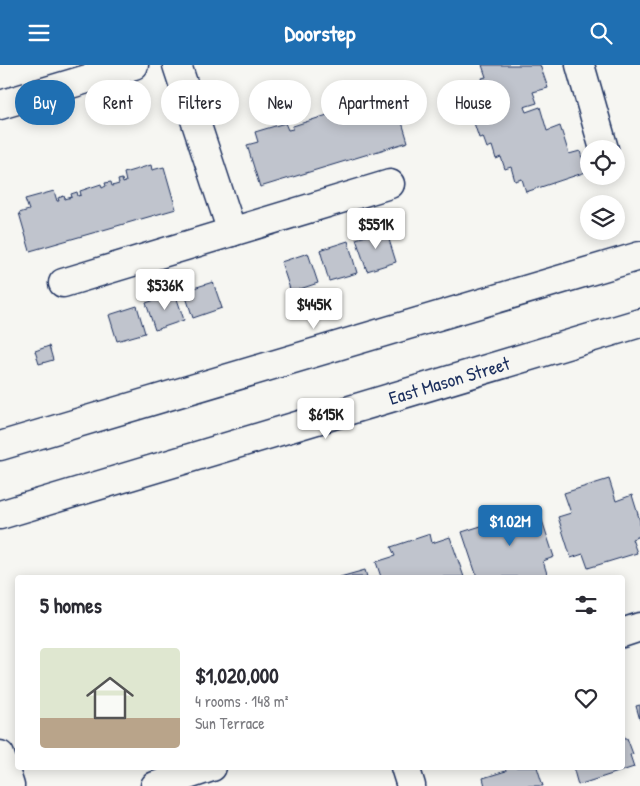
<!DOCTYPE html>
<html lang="en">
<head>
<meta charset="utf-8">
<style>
	body { margin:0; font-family:"Patrick Hand",sans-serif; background:#f2f2f3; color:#2b2b33; height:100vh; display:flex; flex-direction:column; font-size:19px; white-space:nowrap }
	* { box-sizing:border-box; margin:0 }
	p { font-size:16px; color:#7c7c81 }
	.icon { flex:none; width:28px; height:28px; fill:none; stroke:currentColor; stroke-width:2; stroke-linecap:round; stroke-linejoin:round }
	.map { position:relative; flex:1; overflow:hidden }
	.details { position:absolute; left:15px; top:510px; width:610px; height:195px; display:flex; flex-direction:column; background:#fff; border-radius:5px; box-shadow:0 2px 12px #0003 }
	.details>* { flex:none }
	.hud { position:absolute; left:15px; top:15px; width:610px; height:45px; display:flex; gap:10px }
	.buttons { position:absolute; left:580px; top:75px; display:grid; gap:10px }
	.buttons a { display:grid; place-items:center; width:45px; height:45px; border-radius:50%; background:#fff; box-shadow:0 2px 12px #0003; font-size:25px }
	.price { position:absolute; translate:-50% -42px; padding:0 11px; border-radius:5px; background:#fff; color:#222; font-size:16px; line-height:32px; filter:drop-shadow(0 1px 2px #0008) }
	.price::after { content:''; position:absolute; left:50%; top:30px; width:15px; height:11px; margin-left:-8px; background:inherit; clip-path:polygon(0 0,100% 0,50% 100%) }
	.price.current { background:#1f6fb2; color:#fff }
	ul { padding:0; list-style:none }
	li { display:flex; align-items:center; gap:15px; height:125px; padding:0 25px }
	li+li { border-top:1px solid #e1e1e2 }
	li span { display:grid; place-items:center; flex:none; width:140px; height:100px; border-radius:5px; color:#555 }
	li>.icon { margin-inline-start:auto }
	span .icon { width:60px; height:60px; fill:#fffc; stroke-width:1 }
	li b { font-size:21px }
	h2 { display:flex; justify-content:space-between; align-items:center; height:60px; padding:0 25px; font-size:21px }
	.pill { padding:0 18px; border-radius:22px; background:#fff; box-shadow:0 2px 12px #0003; font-size:18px; line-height:45px }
	.pill.current { background:#1f6fb2; color:#fff }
	header { display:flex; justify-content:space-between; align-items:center; height:65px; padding:0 25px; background:#1f6fb2; color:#fff; font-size:22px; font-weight:700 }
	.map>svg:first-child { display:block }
	.building { fill:#c0c4cd; stroke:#1b2f5e }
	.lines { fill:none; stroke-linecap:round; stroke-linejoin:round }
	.minor-casing { stroke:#1b2f5e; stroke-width:31 }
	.major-casing { stroke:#1b2f5e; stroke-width:31 }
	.minor { stroke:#f6f6f2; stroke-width:28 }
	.major { stroke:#f6f6f2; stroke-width:28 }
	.labels { text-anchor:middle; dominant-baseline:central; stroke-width:4; stroke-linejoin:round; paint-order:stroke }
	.street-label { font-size:19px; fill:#1b2f5e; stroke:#f6f6f2 }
</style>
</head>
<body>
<header><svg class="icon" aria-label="menu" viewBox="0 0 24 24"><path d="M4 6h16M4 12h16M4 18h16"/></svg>Doorstep<svg class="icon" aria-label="search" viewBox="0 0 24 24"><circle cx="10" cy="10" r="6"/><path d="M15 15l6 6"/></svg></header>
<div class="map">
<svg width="640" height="721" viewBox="0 0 640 721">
	<rect width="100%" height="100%" fill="#f6f6f2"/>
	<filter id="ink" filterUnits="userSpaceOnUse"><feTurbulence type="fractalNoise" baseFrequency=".02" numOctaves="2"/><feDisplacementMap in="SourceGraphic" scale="10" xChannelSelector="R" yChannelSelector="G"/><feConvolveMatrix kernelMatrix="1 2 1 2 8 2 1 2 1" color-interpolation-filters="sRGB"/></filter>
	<g filter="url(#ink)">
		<g class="building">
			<path d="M482 0H540L548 23 533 27 537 38 524 42 526 47 540 42 547 66 560 61 569 89 580 86 586 107 526 127 522 114 515 116 511 102 505 104 501 92 496 94 492 81 487 83 483 72 479 73 472 52 480 49 477 38 482 36 480 26 485 24 482 13 486 12Z"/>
			<path d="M379 29 382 38 395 34 408 77 260 122 247 80 258 77 255 67 285 58 288 65 293 64V61L346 44 347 48 354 46 351 37Z"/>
			<path d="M151 100 152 105 164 102 176 144 30 186 19 148 29 145 25 134 54 126 57 136H59L58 133 64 131 65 134 72 132 71 129 77 127 78 131 81 130 80 126 101 119 102 123 106 121 105 118 111 117 112 121 119 119 118 115 122 114 123 118 126 117 124 108Z"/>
			<path d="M386 165 396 197 367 206 356 174Z"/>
			<path d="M348 176 357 208 329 216 320 185Z"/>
			<path d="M308 188 318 218 291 227 281 197Z"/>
			<path d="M213 217 222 243 193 253 184 226Z"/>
			<path d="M175 228 184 255 155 265 146 238Z"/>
			<path d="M137 241 145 268 117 276 109 250Z"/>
			<path d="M49 281 53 295 39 299 35 286Z"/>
			<path d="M609 414 616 436 632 430 640 456V471L632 474 637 488 588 503 583 489 571 493 558 452 571 448 564 428Z"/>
			<path d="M538 443 554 492 543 496 548 512H477L462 467Z"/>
			<path d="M430 469 432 478 450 472 464 512H381L376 497 395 491 391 482Z"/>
			<path d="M365 505 367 512H340Z"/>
			<path d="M640 640V655L636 641Z"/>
			<path d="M622 667 625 673H627L633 689 630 690 634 702 578 720 573 702H622Z"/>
			<path d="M505 702H537L543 721H485L483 713 506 706Z"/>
		</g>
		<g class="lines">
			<defs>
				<g id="minor">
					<path d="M177 0 232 167"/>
					<path d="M580 0 604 84"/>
					<path d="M0 40 134 0"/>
					<path d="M63 218 390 119"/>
					<path d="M622 568 640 562"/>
					<path d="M0 690 10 721"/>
					<path d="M405 702 411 721"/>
					<path d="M155 721 212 702"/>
				</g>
				<g id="major">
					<path d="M0 381 640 191"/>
					<path id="s1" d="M0 450 640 258"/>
				</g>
			</defs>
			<use href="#minor" class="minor-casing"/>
			<use href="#major" class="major-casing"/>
			<use href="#minor" class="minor"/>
			<use href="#major" class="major"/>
		</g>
	</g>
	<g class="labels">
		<g class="street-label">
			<text stroke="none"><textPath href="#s1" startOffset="469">East Mason Street</textPath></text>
		</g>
	</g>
</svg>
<div class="buttons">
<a><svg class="icon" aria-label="locate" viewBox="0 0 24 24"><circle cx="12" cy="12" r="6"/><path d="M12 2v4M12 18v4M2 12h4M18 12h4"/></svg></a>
<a><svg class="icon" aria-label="layers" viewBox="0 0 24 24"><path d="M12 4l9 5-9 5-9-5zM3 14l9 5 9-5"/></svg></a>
</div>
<b class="price" style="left:376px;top:185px">$551K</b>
<b class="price" style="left:165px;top:246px">$536K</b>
<b class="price" style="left:314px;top:265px">$445K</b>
<b class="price" style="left:326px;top:375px">$615K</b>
<b class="price current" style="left:510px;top:482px">$1.02M</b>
<div class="hud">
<a class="pill current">Buy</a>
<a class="pill">Rent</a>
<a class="pill">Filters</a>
<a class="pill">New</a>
<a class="pill">Apartment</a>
<a class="pill">House</a>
</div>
<section class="details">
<h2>5 homes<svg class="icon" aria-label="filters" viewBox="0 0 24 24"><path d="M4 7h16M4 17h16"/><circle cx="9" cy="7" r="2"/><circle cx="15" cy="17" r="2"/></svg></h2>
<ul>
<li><span style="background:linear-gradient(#dfe7d0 70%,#b9a48a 0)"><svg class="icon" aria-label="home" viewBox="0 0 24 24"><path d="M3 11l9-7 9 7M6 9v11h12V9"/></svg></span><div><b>$1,020,000</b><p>4 rooms · 148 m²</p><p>Sun Terrace</p></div><svg class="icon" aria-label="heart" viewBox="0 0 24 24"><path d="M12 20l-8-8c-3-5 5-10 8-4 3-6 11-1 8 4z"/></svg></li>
</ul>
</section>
</div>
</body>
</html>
